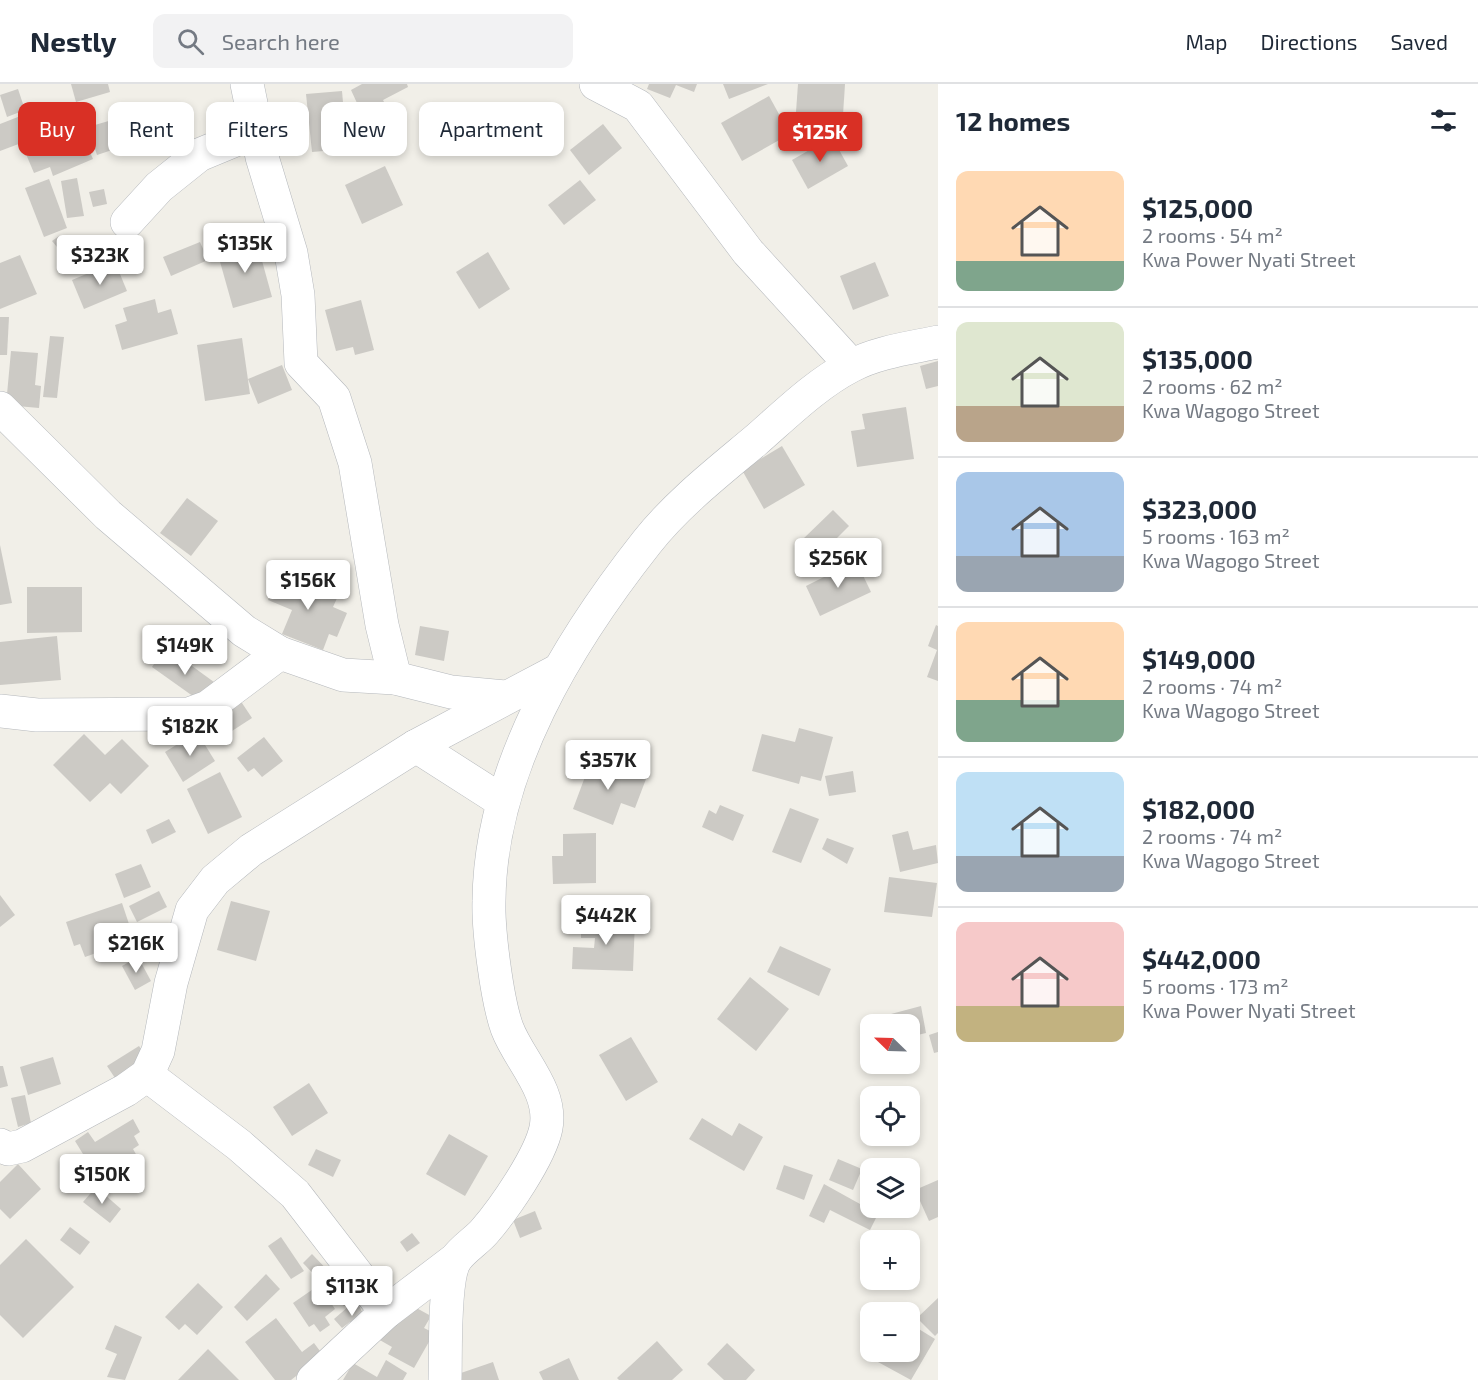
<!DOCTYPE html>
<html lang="en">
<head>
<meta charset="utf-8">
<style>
	body { margin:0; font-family:"Exo 2",sans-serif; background:#f2f2f3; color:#1f2937; height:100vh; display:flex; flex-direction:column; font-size:22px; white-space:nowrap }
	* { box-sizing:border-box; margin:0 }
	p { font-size:20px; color:#747a83 }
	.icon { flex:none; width:33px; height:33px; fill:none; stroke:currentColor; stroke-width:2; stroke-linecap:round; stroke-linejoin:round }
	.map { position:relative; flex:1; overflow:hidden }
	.panel { display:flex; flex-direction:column; background:#fff; width:540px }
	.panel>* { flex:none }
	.banner { position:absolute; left:18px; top:18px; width:570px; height:54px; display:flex; gap:12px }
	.needle { width:39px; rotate:293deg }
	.fabs { position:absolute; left:860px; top:930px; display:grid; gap:12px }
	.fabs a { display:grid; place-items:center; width:60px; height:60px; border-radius:12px; background:#fff; box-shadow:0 3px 9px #0003; font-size:30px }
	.price { position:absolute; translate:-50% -51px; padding:0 14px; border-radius:6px; background:#fff; color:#222; font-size:20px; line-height:39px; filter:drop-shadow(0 2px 3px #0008) }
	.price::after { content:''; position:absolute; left:50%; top:36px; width:18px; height:14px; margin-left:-9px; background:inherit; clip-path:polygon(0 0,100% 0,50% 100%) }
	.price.selected { background:#d93025; color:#fff }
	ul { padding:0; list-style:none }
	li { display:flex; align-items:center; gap:18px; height:150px; padding:0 18px }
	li+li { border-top:2px solid #e0e1e3 }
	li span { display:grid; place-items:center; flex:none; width:168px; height:120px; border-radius:12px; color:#555 }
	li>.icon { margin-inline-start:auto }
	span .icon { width:72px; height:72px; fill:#fffc; stroke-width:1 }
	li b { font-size:26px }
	h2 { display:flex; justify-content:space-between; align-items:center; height:72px; padding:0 18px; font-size:26px }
	.chip { padding:0 21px; border-radius:12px; background:#fff; box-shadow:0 3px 9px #0003; font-size:21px; line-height:54px }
	.chip.selected { background:#d93025; color:#fff }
	header { display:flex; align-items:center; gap:36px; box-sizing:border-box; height:84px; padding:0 30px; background:#fff; border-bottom:2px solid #e0e1e3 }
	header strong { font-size:28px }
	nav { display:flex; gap:33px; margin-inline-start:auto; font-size:21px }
	.search { width:420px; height:54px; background:#f2f2f3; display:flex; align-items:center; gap:15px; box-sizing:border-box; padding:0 21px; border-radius:12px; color:#747a83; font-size:22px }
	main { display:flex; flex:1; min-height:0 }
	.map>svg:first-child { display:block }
	.building { fill:#cccac5 }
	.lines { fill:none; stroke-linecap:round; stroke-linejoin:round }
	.minor-casing { stroke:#b5b8bc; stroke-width:34 }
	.minor { stroke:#fff; stroke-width:33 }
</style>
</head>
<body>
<header>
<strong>Nestly</strong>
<div class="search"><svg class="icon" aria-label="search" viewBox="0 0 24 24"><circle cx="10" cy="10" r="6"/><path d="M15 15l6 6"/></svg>Search here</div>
<nav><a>Map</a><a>Directions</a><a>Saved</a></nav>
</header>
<main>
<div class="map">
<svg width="938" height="1296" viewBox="0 0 938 1296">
	<rect width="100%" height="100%" fill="#f1efe8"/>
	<g class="building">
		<path d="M71 0H108L110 8 76 18Z"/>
		<path d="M362 0H407L408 3 383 16 391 32 368 43 351 6Z"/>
		<path d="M649 0H697L694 8 676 1 670 14 647 5Z"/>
		<path d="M723 0H768L729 15Z"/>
		<path d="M798 0H845L843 31 796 28Z"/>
		<path d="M18 5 25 26 7 33 0 11Z"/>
		<path d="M342 7 347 65 312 68 306 10Z"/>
		<path d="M769 12 790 50 742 77 721 39Z"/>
		<path d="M69 21 93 75 53 92 50 83 34 89 23 63 40 56 31 37Z"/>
		<path d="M23 31 32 55 0 67V40Z"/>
		<path d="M112 36 117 51 123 49 127 61 97 71 88 43Z"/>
		<path d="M603 40 622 64 589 91 570 66Z"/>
		<path d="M832 53 848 82 808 105 792 76Z"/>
		<path d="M385 82 403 121 362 140 345 101Z"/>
		<path d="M77 94 84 132 67 134 61 97Z"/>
		<path d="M49 95 67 144 44 153 25 104Z"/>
		<path d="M580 96 596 116 564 141 548 121Z"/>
		<path d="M104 105 107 120 93 123 89 108Z"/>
		<path d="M59 152 64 158 57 163 52 157Z"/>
		<path d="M256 155 272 213 233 224 217 167Z"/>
		<path d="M200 158 208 176 171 192 163 173Z"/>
		<path d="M488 168 510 205 479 225 456 188Z"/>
		<path d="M20 171 37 210 0 225V179Z"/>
		<path d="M115 178 127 207 84 225 72 196Z"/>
		<path d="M875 178 889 212 853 226 840 192Z"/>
		<path d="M155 215 158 229 171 225 178 250 122 266 115 241 127 237 123 224Z"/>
		<path d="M361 216 374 266 355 271 353 263 336 267 325 226Z"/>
		<path d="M0 233H9L7 271H0Z"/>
		<path d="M50 252 64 253 57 314 43 313Z"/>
		<path d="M242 254 250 310 205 317 197 261Z"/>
		<path d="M11 267 38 269 35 301 41 302 39 324 6 321Z"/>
		<path d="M938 277V302L926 305 920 282Z"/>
		<path d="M282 281 292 306 258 320 248 295Z"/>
		<path d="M906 323 914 375 857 383 851 347 865 345 862 330Z"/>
		<path d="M782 362 805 401 764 425 742 386Z"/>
		<path d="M187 414 218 437 191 472 160 449Z"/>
		<path d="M833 426 849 442 818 473 802 456Z"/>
		<path d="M0 461 12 519 0 521Z"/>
		<path d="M856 477 871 508 820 532 806 502Z"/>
		<path d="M280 488 338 512 333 523 347 529 337 553 329 550 323 566 282 550 292 526 268 516Z"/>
		<path d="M27 503H82V548L27 549Z"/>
		<path d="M936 541 938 542V597L927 593 937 566 928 562Z"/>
		<path d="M420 542 449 547 444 577 415 571Z"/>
		<path d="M57 552 61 596 0 601V558Z"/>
		<path d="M166 563 218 601 204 620 152 583Z"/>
		<path d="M240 616 252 634 215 658 204 640Z"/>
		<path d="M799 644 833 653 821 697 801 692 799 700 752 687 762 650 795 658Z"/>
		<path d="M197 648 215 677 183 698 165 668Z"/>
		<path d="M84 650 105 671 122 655 149 682 121 710 110 699 90 718 53 681Z"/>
		<path d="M264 653 283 677 262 693 254 684 248 688 237 674Z"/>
		<path d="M592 674 646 695 635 724 621 719 613 741 573 725Z"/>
		<path d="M853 687 856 708 829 712 825 692Z"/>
		<path d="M220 688 242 733 208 750 187 705Z"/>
		<path d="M720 721 744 731 733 757 702 743 709 726 716 730Z"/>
		<path d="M790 724 819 735 801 779 772 768Z"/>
		<path d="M169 735 176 748 152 760 146 746Z"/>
		<path d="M908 747 913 766 936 761 938 779 900 788 892 751Z"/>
		<path d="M596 749V799L553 800 552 772H563V750Z"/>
		<path d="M827 754 854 764 847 780 822 765Z"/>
		<path d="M141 780 151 803 124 814 115 790Z"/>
		<path d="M889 793 937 799 932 833 884 828Z"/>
		<path d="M159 807 167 823 137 838 129 822Z"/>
		<path d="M0 811 15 831 0 843Z"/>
		<path d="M231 817 270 827 256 877 217 866Z"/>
		<path d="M122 819 130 843 122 846 127 858 85 873 80 860 74 862 66 838Z"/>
		<path d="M581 836 635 837 633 887 572 885 573 863 594 864 595 854H581Z"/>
		<path d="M780 862 831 885 819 912 767 888Z"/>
		<path d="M138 873 151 897 135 906 122 882Z"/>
		<path d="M750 893 789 925 756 967 717 935Z"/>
		<path d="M921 922 926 949 909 953V940H893L891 930Z"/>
		<path d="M938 948V968L934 969 929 951Z"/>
		<path d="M631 953 658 998 626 1017 599 971Z"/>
		<path d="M139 962 147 974 115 994 107 982Z"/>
		<path d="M53 973 61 1000 28 1011 20 983Z"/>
		<path d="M0 982H3L8 1002 0 1004Z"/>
		<path d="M309 999 328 1029 292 1052 273 1023Z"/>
		<path d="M25 1011 31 1039 18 1043 11 1014Z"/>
		<path d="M702 1034 732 1052 739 1039 763 1053 744 1087 689 1055Z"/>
		<path d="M133 1035 140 1048 134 1052 139 1061 133 1065 137 1072 116 1085 119 1090 102 1101 75 1057 88 1048 95 1058Z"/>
		<path d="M449 1050 488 1072 465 1112 426 1090Z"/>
		<path d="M316 1065 341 1076 333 1093 308 1081Z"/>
		<path d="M838 1075 862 1085 853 1106 829 1096Z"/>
		<path d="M18 1080 41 1105 10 1135 0 1125V1098Z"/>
		<path d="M784 1081 813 1091 804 1116 776 1105Z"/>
		<path d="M938 1096V1133L929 1137 915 1106Z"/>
		<path d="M824 1100 878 1130 870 1146 830 1126 824 1139 809 1132Z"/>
		<path d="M96 1103 121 1125 110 1139 83 1118Z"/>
		<path d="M535 1127 542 1145 520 1154 513 1136Z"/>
		<path d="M70 1143 90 1158 80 1171 60 1156Z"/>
		<path d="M412 1149 420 1159 407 1168 400 1158Z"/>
		<path d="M281 1153 304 1187 291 1195 268 1162Z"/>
		<path d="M26 1155 74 1203 23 1254 0 1231V1181Z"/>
		<path d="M312 1170 353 1213 344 1222 303 1179Z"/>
		<path d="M266 1190 280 1205 247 1237 234 1223Z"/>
		<path d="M198 1199 223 1223 197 1251 185 1240 179 1246 165 1233Z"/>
		<path d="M319 1201 335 1225 325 1233 330 1241 320 1248 314 1240 309 1243 293 1219Z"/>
		<path d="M938 1214V1249L935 1252 917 1234Z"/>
		<path d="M356 1216 367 1237 357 1246 350 1238 342 1244 334 1235Z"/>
		<path d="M411 1221 431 1232 424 1244 434 1249 414 1284 388 1270 392 1263 378 1255Z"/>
		<path d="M276 1234 302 1268 314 1259 323 1271 291 1296H275L245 1258Z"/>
		<path d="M909 1239 935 1255 911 1296 878 1278 884 1268H909Z"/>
		<path d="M115 1241 142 1253 125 1296 107 1293 117 1270 105 1265Z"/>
		<path d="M657 1257 683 1286 672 1296H619L617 1294Z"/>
		<path d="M727 1259 755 1286 746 1296H724L707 1280Z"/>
		<path d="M208 1265 239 1296H178Z"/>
		<path d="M569 1274 579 1296H543L539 1288Z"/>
		<path d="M386 1276 407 1289 403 1296H343L353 1279 377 1293Z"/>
		<path d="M493 1278 499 1296H460L458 1290Z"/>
	</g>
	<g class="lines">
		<defs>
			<g id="minor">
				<path d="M247 0 262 73 291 169 298 211 301 279 334 314 355 379 382 541 395 594"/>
				<path d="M596 0 638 22 748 168 851 281"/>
				<path d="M127 138 159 103 199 71 257 47"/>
				<path d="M0 324 108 431 244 547 280 569 343 591 395 594 451 608 505 613"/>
				<path d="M0 627 37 631 189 630 208 623 280 569"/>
				<path d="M416 662 502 717"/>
				<path d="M147 991 239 1061 295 1110 386 1228"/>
				<path d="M0 1061 8 1065 22 1062 126 1006 147 991 158 967 171 899 192 826 215 796 251 766 416 662 557 587"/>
				<path d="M313 1296 386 1228 456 1175"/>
				<path d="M445 1296C446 1270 443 1194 456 1175 463 1165 476 1157 484 1148 504 1125 540 1073 546 1044 553 1007 519 976 507 944 497 916 488 846 489 817 490 685 568 558 647 458 677 420 718 388 755 357 785 331 816 300 851 282 877 268 910 264 938 258"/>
			</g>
		</defs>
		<use href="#minor" class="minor-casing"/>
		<use href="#minor" class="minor"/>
	</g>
</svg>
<div class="fabs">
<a><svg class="needle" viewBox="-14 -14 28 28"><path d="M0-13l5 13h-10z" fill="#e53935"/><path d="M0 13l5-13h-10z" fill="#747a83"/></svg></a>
<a><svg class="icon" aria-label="locate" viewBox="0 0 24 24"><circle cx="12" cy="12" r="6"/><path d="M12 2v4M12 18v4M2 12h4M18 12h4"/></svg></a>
<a><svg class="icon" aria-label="layers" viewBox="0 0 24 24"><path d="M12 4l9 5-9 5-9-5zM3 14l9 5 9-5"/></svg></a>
<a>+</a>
<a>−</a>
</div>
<b class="price selected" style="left:820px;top:79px">$125K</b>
<b class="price" style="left:245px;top:190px">$135K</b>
<b class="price" style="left:100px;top:202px">$323K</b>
<b class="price" style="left:838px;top:505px">$256K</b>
<b class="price" style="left:308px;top:527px">$156K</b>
<b class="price" style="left:185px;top:592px">$149K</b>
<b class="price" style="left:190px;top:673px">$182K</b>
<b class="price" style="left:608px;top:707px">$357K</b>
<b class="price" style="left:606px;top:862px">$442K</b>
<b class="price" style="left:136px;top:890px">$216K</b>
<b class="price" style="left:102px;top:1121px">$150K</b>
<b class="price" style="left:352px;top:1233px">$113K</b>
<div class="banner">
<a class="chip selected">Buy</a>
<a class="chip">Rent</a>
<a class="chip">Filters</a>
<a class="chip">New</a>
<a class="chip">Apartment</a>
</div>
</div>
<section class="panel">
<h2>12 homes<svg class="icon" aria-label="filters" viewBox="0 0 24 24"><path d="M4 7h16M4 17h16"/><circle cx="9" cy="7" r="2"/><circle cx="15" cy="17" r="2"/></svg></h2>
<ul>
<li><span style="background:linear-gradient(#ffd9b3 75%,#7fa58c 0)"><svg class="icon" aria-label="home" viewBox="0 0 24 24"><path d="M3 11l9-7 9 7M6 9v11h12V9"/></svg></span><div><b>$125,000</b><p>2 rooms · 54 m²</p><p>Kwa Power Nyati Street</p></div></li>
<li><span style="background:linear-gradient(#dfe7d0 70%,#b9a48a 0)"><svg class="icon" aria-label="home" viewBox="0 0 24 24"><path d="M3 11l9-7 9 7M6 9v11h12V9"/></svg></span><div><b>$135,000</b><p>2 rooms · 62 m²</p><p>Kwa Wagogo Street</p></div></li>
<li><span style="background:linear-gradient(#a9c7e8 70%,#9aa5b1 0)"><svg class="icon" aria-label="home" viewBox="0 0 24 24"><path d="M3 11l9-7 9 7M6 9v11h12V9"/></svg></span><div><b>$323,000</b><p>5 rooms · 163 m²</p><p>Kwa Wagogo Street</p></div></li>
<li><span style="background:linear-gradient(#ffd9b3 65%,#7fa58c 0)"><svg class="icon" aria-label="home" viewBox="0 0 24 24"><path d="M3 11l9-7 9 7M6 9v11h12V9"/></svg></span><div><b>$149,000</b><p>2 rooms · 74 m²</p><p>Kwa Wagogo Street</p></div></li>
<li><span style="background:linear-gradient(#bfe0f5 70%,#9aa5b1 0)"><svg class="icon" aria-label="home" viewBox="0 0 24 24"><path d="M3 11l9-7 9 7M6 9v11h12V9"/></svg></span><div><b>$182,000</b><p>2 rooms · 74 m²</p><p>Kwa Wagogo Street</p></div></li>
<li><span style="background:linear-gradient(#f6c9c9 70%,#c2b280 0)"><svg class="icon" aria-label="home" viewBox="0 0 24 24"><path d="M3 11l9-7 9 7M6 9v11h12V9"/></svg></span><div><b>$442,000</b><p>5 rooms · 173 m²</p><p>Kwa Power Nyati Street</p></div></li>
</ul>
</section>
</main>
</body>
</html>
